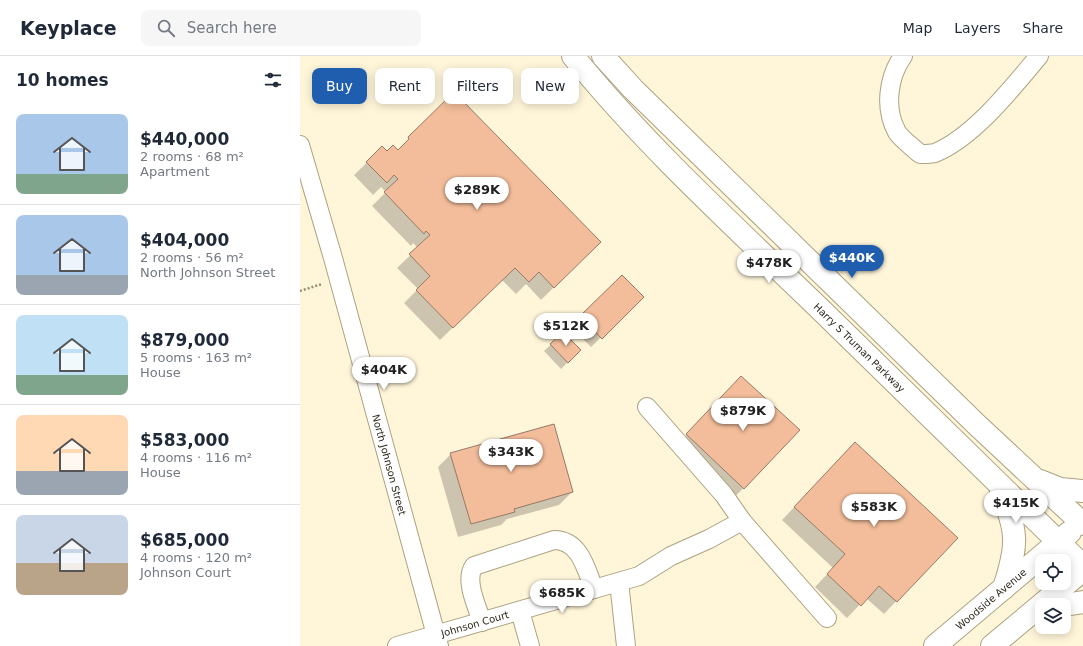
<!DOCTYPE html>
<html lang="en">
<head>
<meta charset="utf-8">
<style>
	body { margin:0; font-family:"DejaVu Sans",sans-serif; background:#f6f6f7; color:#1f2937; height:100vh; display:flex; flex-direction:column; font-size:15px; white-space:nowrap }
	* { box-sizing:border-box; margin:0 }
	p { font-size:13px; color:#747a83 }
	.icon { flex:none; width:22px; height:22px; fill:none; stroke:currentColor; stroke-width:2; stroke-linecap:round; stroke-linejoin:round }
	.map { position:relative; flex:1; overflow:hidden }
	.sheet { display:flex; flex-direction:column; background:#fff; width:300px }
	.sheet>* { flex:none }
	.guide { position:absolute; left:12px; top:12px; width:380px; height:36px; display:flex; gap:8px }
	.buttons { position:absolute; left:735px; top:498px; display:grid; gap:8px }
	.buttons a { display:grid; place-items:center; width:36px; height:36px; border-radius:8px; background:#fff; box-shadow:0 2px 10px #0003; font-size:20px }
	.price { position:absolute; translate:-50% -34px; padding:0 9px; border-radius:14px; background:#fff; color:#222; font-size:13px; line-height:26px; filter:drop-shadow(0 1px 2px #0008) }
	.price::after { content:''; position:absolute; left:50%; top:24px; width:12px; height:9px; margin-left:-6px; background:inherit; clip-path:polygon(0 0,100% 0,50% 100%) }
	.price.active { background:#1f5eaf; color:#fff }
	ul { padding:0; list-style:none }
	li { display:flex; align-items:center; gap:12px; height:100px; padding:0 16px }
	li+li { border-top:1px solid #e0e1e3 }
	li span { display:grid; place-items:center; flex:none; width:112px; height:80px; border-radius:8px; color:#555 }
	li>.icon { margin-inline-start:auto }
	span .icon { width:48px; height:48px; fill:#fffc; stroke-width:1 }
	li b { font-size:17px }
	h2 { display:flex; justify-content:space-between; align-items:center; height:48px; padding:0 16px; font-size:17px }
	.chip { padding:0 14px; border-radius:8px; background:#fff; box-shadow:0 2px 10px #0003; font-size:14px; line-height:36px }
	.chip.active { background:#1f5eaf; color:#fff }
	header { display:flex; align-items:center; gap:24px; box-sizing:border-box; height:56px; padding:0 20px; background:#fff; border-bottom:1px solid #e0e1e3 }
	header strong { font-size:19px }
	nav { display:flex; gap:22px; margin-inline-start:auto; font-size:14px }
	.search { width:280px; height:36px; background:#f6f6f7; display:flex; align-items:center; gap:10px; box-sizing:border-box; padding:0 14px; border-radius:8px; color:#747a83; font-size:15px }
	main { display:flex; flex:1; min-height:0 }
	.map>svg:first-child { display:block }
	.shadow { fill:#0003 }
	.building { fill:#f3bd9b; stroke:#977966 }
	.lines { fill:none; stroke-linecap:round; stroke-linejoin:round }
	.minor-casing { stroke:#aca180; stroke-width:20 }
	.major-casing { stroke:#aca180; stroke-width:24 }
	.path { stroke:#948d78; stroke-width:2.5; stroke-dasharray:2 2; stroke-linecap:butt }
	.minor { stroke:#fff; stroke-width:18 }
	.major { stroke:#fff; stroke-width:22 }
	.labels { text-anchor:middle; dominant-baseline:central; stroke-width:3.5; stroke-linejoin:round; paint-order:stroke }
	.street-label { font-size:10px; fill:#2b2619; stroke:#fff }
</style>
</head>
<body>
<header>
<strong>Keyplace</strong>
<div class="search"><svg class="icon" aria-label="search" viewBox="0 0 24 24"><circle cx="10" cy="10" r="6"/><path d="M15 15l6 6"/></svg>Search here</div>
<nav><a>Map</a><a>Layers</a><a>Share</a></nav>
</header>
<main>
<section class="sheet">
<h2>10 homes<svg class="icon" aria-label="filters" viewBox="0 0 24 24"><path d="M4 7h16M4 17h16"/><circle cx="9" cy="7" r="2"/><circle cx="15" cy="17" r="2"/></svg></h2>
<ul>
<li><span style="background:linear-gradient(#a9c7e8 75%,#7fa58c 0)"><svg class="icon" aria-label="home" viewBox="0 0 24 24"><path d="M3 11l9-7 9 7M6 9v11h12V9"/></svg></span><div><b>$440,000</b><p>2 rooms · 68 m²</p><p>Apartment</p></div></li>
<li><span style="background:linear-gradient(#a9c7e8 75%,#9aa5b1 0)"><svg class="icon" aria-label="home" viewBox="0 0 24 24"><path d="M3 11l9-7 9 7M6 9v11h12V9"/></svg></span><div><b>$404,000</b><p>2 rooms · 56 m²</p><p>North Johnson Street</p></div></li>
<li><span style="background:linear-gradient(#bfe0f5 75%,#7fa58c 0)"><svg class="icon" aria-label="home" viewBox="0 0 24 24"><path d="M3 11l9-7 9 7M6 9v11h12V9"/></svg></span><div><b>$879,000</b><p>5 rooms · 163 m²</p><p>House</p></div></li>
<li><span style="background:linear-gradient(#ffd9b3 70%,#9aa5b1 0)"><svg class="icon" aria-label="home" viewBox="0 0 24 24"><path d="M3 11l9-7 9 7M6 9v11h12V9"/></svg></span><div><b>$583,000</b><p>4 rooms · 116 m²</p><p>House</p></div></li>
<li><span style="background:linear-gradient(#c9d6e8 60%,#b9a48a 0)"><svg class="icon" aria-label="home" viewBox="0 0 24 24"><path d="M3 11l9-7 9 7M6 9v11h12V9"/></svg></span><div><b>$685,000</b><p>4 rooms · 120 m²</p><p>Johnson Court</p></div></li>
</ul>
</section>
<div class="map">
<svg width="783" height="590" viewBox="0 0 783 590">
	<rect width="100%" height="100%" fill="#fff6da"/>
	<g class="shadow">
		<path d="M154 38 299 186 241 244 226 228 216 238 202 224 140 284 104 247 118 233 97 212 118 192 113 187 111 190 72 150 86 136 81 131 73 139 54 119 82 92 87 97 97 95Z"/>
		<path d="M322 220 343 241 291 291 271 271Z"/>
		<path d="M263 277 280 294 261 313 244 295Z"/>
		<path d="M429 334 498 374 431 445 374 392Z"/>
		<path d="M151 398 272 436 259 449 207 463 201 469 158 481 138 411Z"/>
		<path d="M543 400 656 482 584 558 566 542 547 562 515 531 533 512 482 464Z"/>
	</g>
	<g class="building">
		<path d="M154 36 301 186 254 232 239 216 229 226 215 212 153 272 116 234 130 220 109 198 130 179 126 175 124 178 84 136 98 123 94 119 87 127 66 106 82 90 87 95 93 89 98 94 109 83 108 81Z"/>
		<path d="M322 219 344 241 302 283 280 260Z"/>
		<path d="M263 276 281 294 268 307 250 288Z"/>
		<path d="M441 320 500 374 444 433 386 378Z"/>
		<path d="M254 368 273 436 214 453 215 456 171 468 150 397Z"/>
		<path d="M555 386 658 482 597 546 579 530 561 550 527 518 545 498 494 451Z"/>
	</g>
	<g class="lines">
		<defs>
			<g id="minor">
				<path d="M603 0C588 21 584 53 597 76 602 84 613 91 620 98 625 98 631 98 635 97 674 81 712 32 739 0"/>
				<path id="s1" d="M0 89 33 202 139 590"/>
				<path d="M347 351 424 439 442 465"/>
				<path d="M319 526 326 590"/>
				<path d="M220 555 230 590"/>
				<path d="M182 566C177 550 164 524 174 510L254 484C280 484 286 513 294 533"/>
				<path id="s2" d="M97 590 339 520 371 500 409 483 442 465 527 562"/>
			</g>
			<g id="major">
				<path id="s3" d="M273 0C347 91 434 170 518 251 607 337 695 424 783 510"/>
				<path d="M303 0 333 33 676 368 783 468"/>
				<path d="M740 425 760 433 783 435"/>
				<path d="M701 435C718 476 718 489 704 532"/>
				<path d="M764 549 783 546"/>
				<path id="s4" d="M635 590 770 476"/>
				<path d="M692 590 783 514"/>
			</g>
		</defs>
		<use href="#minor" class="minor-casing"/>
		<use href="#major" class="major-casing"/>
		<path class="path" d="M0 235 22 228"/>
		<use href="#minor" class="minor"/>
		<use href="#major" class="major"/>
	</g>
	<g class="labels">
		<g class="street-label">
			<text stroke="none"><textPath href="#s3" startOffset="409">Harry S Truman Parkway</textPath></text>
			<text stroke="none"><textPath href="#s1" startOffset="332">North Johnson Street</textPath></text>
			<text stroke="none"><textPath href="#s4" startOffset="73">Woodside Avenue</textPath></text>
			<text stroke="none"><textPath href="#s2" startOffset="81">Johnson Court</textPath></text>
		</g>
	</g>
</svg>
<div class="buttons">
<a><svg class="icon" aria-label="locate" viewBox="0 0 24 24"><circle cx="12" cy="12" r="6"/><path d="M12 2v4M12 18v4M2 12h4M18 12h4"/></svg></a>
<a><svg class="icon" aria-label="layers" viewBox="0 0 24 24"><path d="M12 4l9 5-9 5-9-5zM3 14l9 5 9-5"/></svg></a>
</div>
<b class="price" style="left:177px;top:155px">$289K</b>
<b class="price active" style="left:552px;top:223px">$440K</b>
<b class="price" style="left:469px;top:228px">$478K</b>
<b class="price" style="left:266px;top:291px">$512K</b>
<b class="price" style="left:84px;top:335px">$404K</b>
<b class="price" style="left:443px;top:376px">$879K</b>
<b class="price" style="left:211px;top:417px">$343K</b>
<b class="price" style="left:716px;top:468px">$415K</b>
<b class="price" style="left:574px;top:472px">$583K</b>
<b class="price" style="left:262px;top:558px">$685K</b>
<div class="guide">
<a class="chip active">Buy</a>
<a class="chip">Rent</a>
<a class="chip">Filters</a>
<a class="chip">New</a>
</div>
</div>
</main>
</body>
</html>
